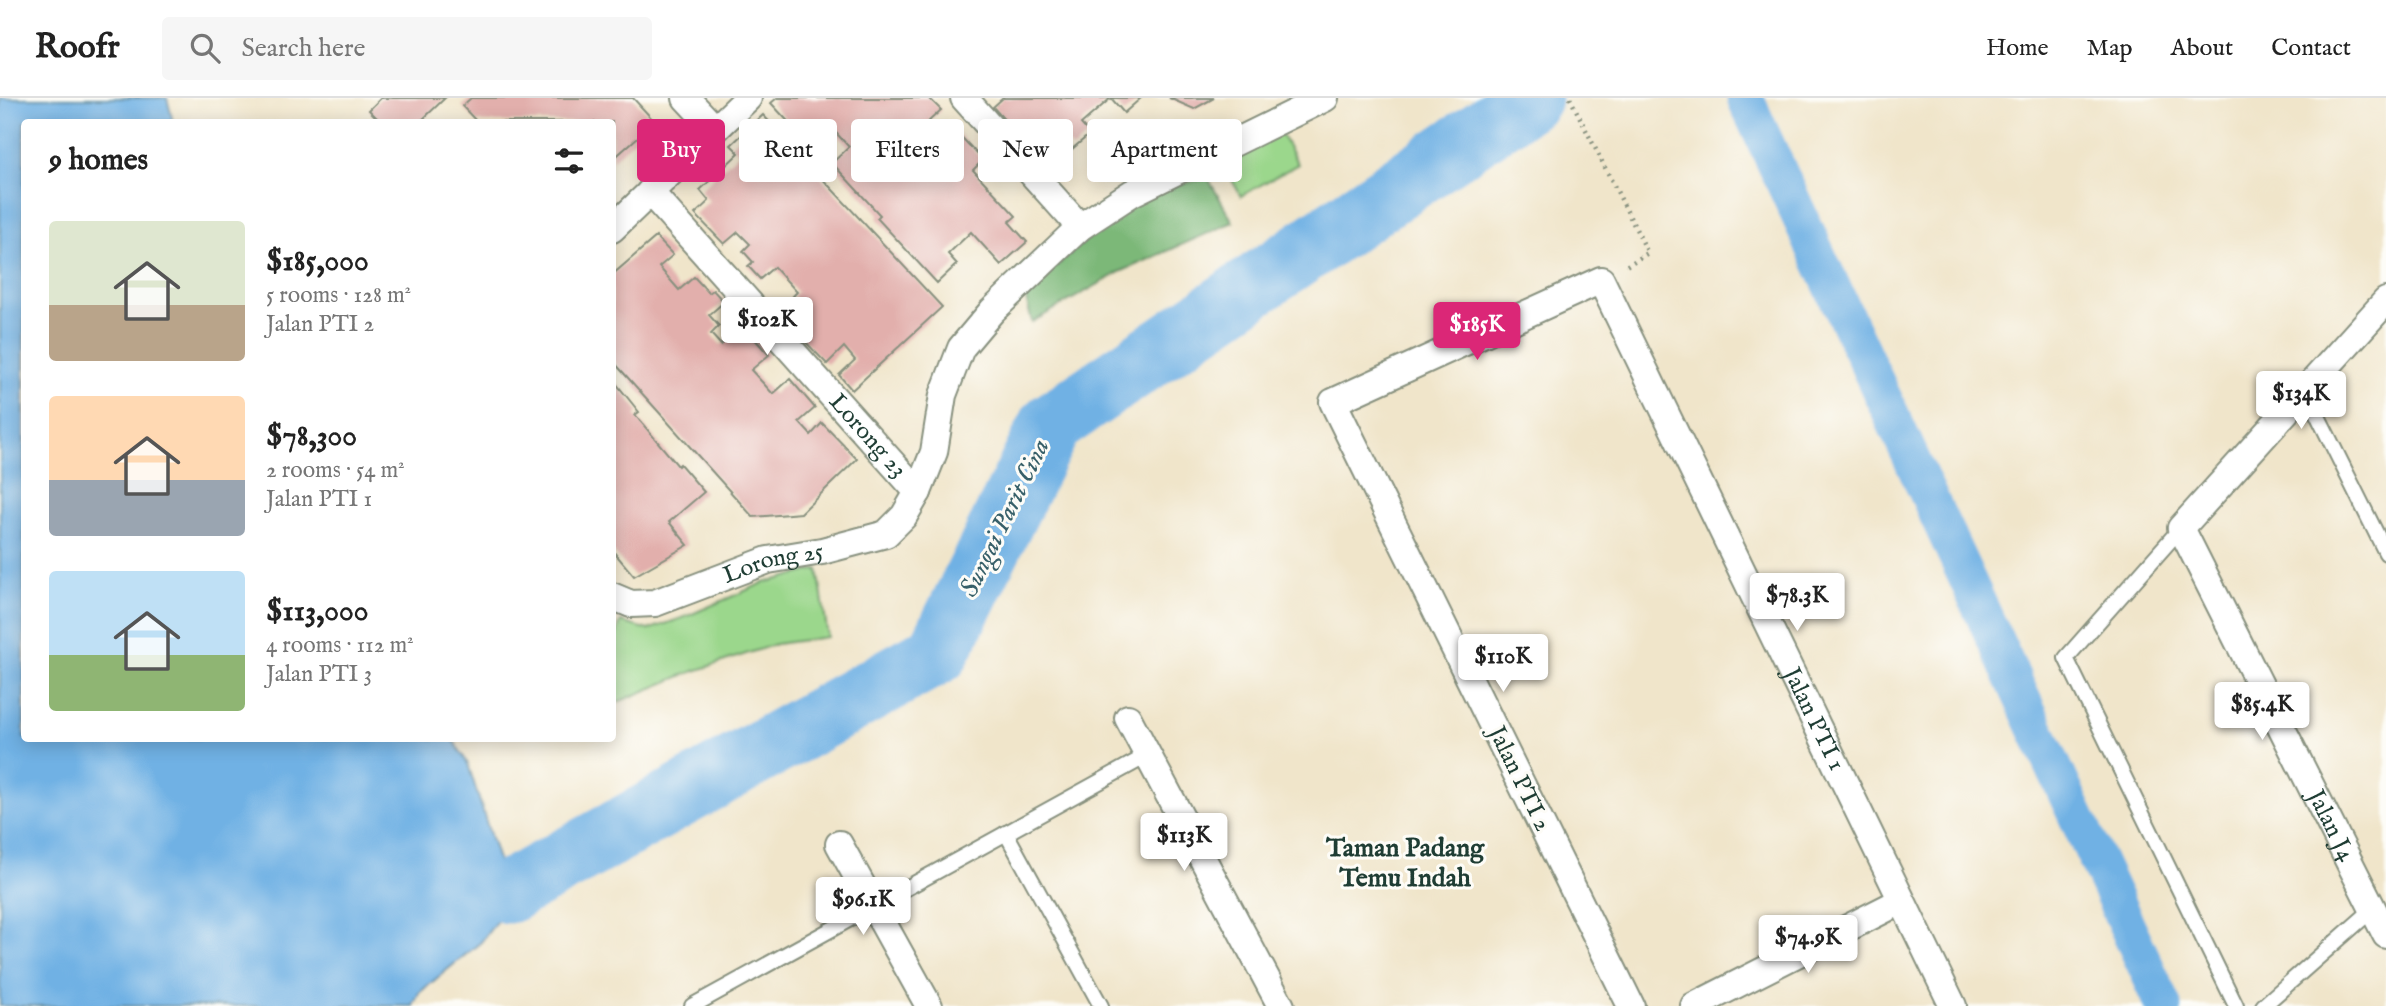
<!DOCTYPE html>
<html lang="en">
<head>
<meta charset="utf-8">
<style>
	body { margin:0; font-family:"IM FELL English",serif; background:#f6f6f6; color:#222; height:100vh; display:flex; flex-direction:column; font-size:26px; white-space:nowrap }
	* { box-sizing:border-box; margin:0 }
	p { font-size:23px; color:#767676 }
	.icon { flex:none; width:38px; height:38px; fill:none; stroke:currentColor; stroke-width:2; stroke-linecap:round; stroke-linejoin:round }
	.map { position:relative; flex:1; overflow:hidden }
	.drawer { position:absolute; left:21px; top:21px; width:595px; height:623px; display:flex; flex-direction:column; background:#fff; border-radius:7px; box-shadow:0 4px 18px #0003 }
	.drawer>* { flex:none }
	.banner { position:absolute; left:637px; top:21px; width:665px; height:63px; display:flex; gap:14px }
	.price { position:absolute; translate:-50% -60px; padding:0 16px; border-radius:7px; background:#fff; color:#222; font-size:23px; line-height:46px; filter:drop-shadow(0 2px 4px #0008) }
	.price::after { content:''; position:absolute; left:50%; top:42px; width:21px; height:16px; margin-left:-10px; background:inherit; clip-path:polygon(0 0,100% 0,50% 100%) }
	.price.on { background:#db2777; color:#fff }
	ul { padding:0; list-style:none }
	li { display:flex; align-items:center; gap:21px; height:175px; padding:0 28px }
	li span { display:grid; place-items:center; flex:none; width:196px; height:140px; border-radius:7px; color:#555 }
	li>.icon { margin-inline-start:auto }
	span .icon { width:84px; height:84px; fill:#fffc; stroke-width:1 }
	li b { font-size:30px }
	h2 { display:flex; justify-content:space-between; align-items:center; height:84px; padding:0 28px; font-size:30px }
	.tag { padding:0 24px; border-radius:7px; background:#fff; box-shadow:0 4px 18px #0003; font-size:24px; line-height:63px }
	.tag.on { background:#db2777; color:#fff }
	header { display:flex; align-items:center; gap:42px; box-sizing:border-box; height:98px; padding:0 35px; background:#fff; border-bottom:2px solid #e0e0e0 }
	header strong { font-size:33px }
	nav { display:flex; gap:38px; margin-inline-start:auto; font-size:24px }
	.search { width:490px; height:63px; background:#f6f6f6; display:flex; align-items:center; gap:18px; box-sizing:border-box; padding:0 24px; border-radius:7px; color:#767676; font-size:26px }
	.map>svg:first-child { display:block }
	.green { fill:#9bd78c; stroke:#5d8a60; stroke-width:2 }
	.forest { fill:#7cb878; stroke:#4e7a56; stroke-width:2 }
	.water { fill:#6fb1e4; stroke:#47778c; stroke-width:2 }
	.lines { fill:none; stroke-linecap:round; stroke-linejoin:round }
	.canal { stroke:#6fb1e4; stroke-width:37 }
	.river { stroke:#6fb1e4; stroke-width:63 }
	.building { fill:#e2afac }
	.service-casing { stroke:#88917f; stroke-width:18 }
	.minor-casing { stroke:#88917f; stroke-width:30 }
	.path { stroke:#88917f; stroke-width:4.5; stroke-dasharray:2 5; stroke-linecap:butt }
	.service { stroke:#fff; stroke-width:14 }
	.minor { stroke:#fff; stroke-width:26 }
	.labels { text-anchor:middle; dominant-baseline:central; stroke-width:6; stroke-linejoin:round; paint-order:stroke }
	.street-label { font-size:24px; fill:#1f3d34; stroke:#fdfcf7 }
	.water-label { font-size:26px; font-style:italic; fill:#376069; stroke:#fdfcf7 }
	.neighbourhood-label { font-size:26px; font-weight:bold; fill:#1f3d34; stroke:#fdfcf7 }
</style>
</head>
<body>
<header>
<strong>Roofr</strong>
<div class="search"><svg class="icon" aria-label="search" viewBox="0 0 24 24"><circle cx="10" cy="10" r="6"/><path d="M15 15l6 6"/></svg>Search here</div>
<nav><a>Home</a><a>Map</a><a>About</a><a>Contact</a></nav>
</header>
<div class="map">
<svg width="2386" height="908" viewBox="0 0 2386 908">
	<rect width="100%" height="100%" fill="#fdfcf7"/>
	<filter id="ink" filterUnits="userSpaceOnUse"><feTurbulence type="fractalNoise" baseFrequency=".0143" numOctaves="2"/><feDisplacementMap in="SourceGraphic" scale="14" xChannelSelector="R" yChannelSelector="G"/><feConvolveMatrix kernelMatrix="1 2 1 2 8 2 1 2 1" color-interpolation-filters="sRGB"/></filter>
	<filter id="wash" filterUnits="userSpaceOnUse"><feTurbulence type="fractalNoise" baseFrequency=".00686" numOctaves="4" result="noise"/><feDisplacementMap in="SourceGraphic" scale="28" xChannelSelector="R" yChannelSelector="G"/><feGaussianBlur stdDeviation="1.57" result="paint"/><feColorMatrix in="noise" values="0 0 0 0 0 0 0 0 0 0 0 0 0 0 0 0 0 1.4 0 .05"/><feComposite in="paint" operator="in"/></filter>
	<g filter="url(#wash)">
		<rect width="100%" height="100%" fill="#f0e5ca"/>
		<g class="green">
			<path d="M1280 34 1298 66 1241 98 1221 63Z"/>
			<path d="M818 471 828 539 776 546 686 576 613 606V544L621 524 648 532 685 519 763 485Z"/>
		</g>
		<path class="forest" d="M1208 80 1233 124 1120 174 1032 224 1025 197C1061 163 1115 112 1161 93 1176 86 1193 84 1208 80Z"/>
		<path class="water" d="M0 0H167L173 24H24V640L453 641 468 666 508 794 501 817 481 844 419 895 413 908H0Z"/>
		<g class="lines">
			<path class="canal" d="M1745 0 2164 908"/>
			<path class="river" d="M508 794 938 555 1051 326 1530 0"/>
		</g>
		<g id="blocks">
			<g class="building">
				<path d="M381 0H445L420 24H381L369 12Z"/>
				<path d="M471 0H633L655 24 612 62V24H477L462 8Z"/>
				<path d="M777 0H929L941 12 929 23 939 35 949 26 983 62 973 72 1016 118 1009 124 1027 144 1001 167 971 134 948 156 957 166 937 185 877 120 880 117 832 65 849 49 827 25 807 44 771 5Z"/>
				<path d="M1003 0H1141L1124 15 1111 0 1081 26 1090 36 1072 51 1064 42 1051 54 1026 26 1016 35 993 9Z"/>
				<path d="M1169 0H1214L1194 11Z"/>
				<path d="M763 17 942 209 852 292 839 277 855 262 844 249 827 266 799 237 803 233 791 221 804 209 793 198 797 194 774 169 760 181 748 168 753 164 743 153 750 146 738 134 724 146 695 116 709 103 700 92 739 55 731 47Z"/>
				<path d="M656 139 673 157 659 169 679 192 694 179 709 195 713 192 724 204 709 217 719 228 711 236 721 247 743 228 769 257 751 272 773 296 790 281 815 310 799 324 811 337 822 325 857 361 801 415 753 419 612 262V177Z"/>
				<path d="M615 284 639 314 635 317 678 368 680 366 704 394 669 424 688 447 634 478 612 452V286Z"/>
			</g>
		</g>
	</g>
	<g filter="url(#ink)">
		<use href="#blocks" fill-opacity="0" stroke="#88917f" stroke-width="2"/>
		<g class="lines">
			<defs>
				<g id="service">
					<path d="M2305 292 2386 455"/>
					<path d="M2181 430 2066 560 2236 908"/>
					<path d="M1006 735 1101 908"/>
					<path d="M692 908 1148 657"/>
					<path d="M2263 908 2373 811"/>
				</g>
				<g id="minor">
					<path d="M686 0 715 31"/>
					<path d="M964 0 1080 129"/>
					<path id="s1" d="M650 94 918 394"/>
					<path d="M612 131 748 0"/>
					<path id="s2" d="M2386 203 2181 430 2386 837"/>
					<path id="s3" d="M612 498 631 506 655 505 768 462 822 453 886 436 904 418 918 394 934 354 943 297 961 250 992 213 1080 129 1132 95 1325 0"/>
					<path d="M1128 620 1281 908"/>
					<path d="M839 746 929 908"/>
					<path id="s4" d="M1631 908 1333 304 1601 182 1953 908"/>
					<path d="M1694 908 1901 803"/>
				</g>
			</defs>
			<use href="#service" class="service-casing"/>
			<use href="#minor" class="minor-casing"/>
			<path class="path" d="M1570 0 1648 155 1626 168"/>
			<use href="#service" class="service"/>
			<use href="#minor" class="minor"/>
		</g>
	</g>
	<g class="labels">
		<g class="street-label">
			<text stroke="none"><textPath href="#s1" startOffset="327">Lorong 23</textPath></text>
			<text stroke="none"><textPath href="#s3" startOffset="170">Lorong 25</textPath></text>
			<text stroke="none"><textPath href="#s4" startOffset="1456">Jalan PTI 1</textPath></text>
			<text transform="translate(1519 681) rotate(64)">Jalan PTI 2</text>
			<text stroke="none"><textPath href="#s2" startOffset="639">Jalan J4</textPath></text>
		</g>
		<g class="water-label">
			<text transform="translate(1005 420) rotate(-64)">Sungai Parit Cina</text>
		</g>
		<g class="neighbourhood-label">
			<text x="1405" y="750">Taman Padang<tspan x="1405" dy="30">Temu Indah</tspan></text>
		</g>
	</g>
</svg>
<b class="price" style="left:767px;top:259px">$102K</b>
<b class="price on" style="left:1477px;top:264px">$185K</b>
<b class="price" style="left:2301px;top:333px">$134K</b>
<b class="price" style="left:1797px;top:535px">$78.3K</b>
<b class="price" style="left:1503px;top:596px">$110K</b>
<b class="price" style="left:2262px;top:644px">$85.4K</b>
<b class="price" style="left:1184px;top:775px">$113K</b>
<b class="price" style="left:863px;top:839px">$96.1K</b>
<b class="price" style="left:1808px;top:877px">$74.9K</b>
<div class="banner">
<a class="tag on">Buy</a>
<a class="tag">Rent</a>
<a class="tag">Filters</a>
<a class="tag">New</a>
<a class="tag">Apartment</a>
</div>
<section class="drawer">
<h2>9 homes<svg class="icon" aria-label="filters" viewBox="0 0 24 24"><path d="M4 7h16M4 17h16"/><circle cx="9" cy="7" r="2"/><circle cx="15" cy="17" r="2"/></svg></h2>
<ul>
<li><span style="background:linear-gradient(#dfe7d0 60%,#b9a48a 0)"><svg class="icon" aria-label="home" viewBox="0 0 24 24"><path d="M3 11l9-7 9 7M6 9v11h12V9"/></svg></span><div><b>$185,000</b><p>5 rooms · 128 m²</p><p>Jalan PTI 2</p></div></li>
<li><span style="background:linear-gradient(#ffd9b3 60%,#9aa5b1 0)"><svg class="icon" aria-label="home" viewBox="0 0 24 24"><path d="M3 11l9-7 9 7M6 9v11h12V9"/></svg></span><div><b>$78,300</b><p>2 rooms · 54 m²</p><p>Jalan PTI 1</p></div></li>
<li><span style="background:linear-gradient(#bfe0f5 60%,#8fb573 0)"><svg class="icon" aria-label="home" viewBox="0 0 24 24"><path d="M3 11l9-7 9 7M6 9v11h12V9"/></svg></span><div><b>$113,000</b><p>4 rooms · 112 m²</p><p>Jalan PTI 3</p></div></li>
</ul>
</section>
</div>
</body>
</html>
